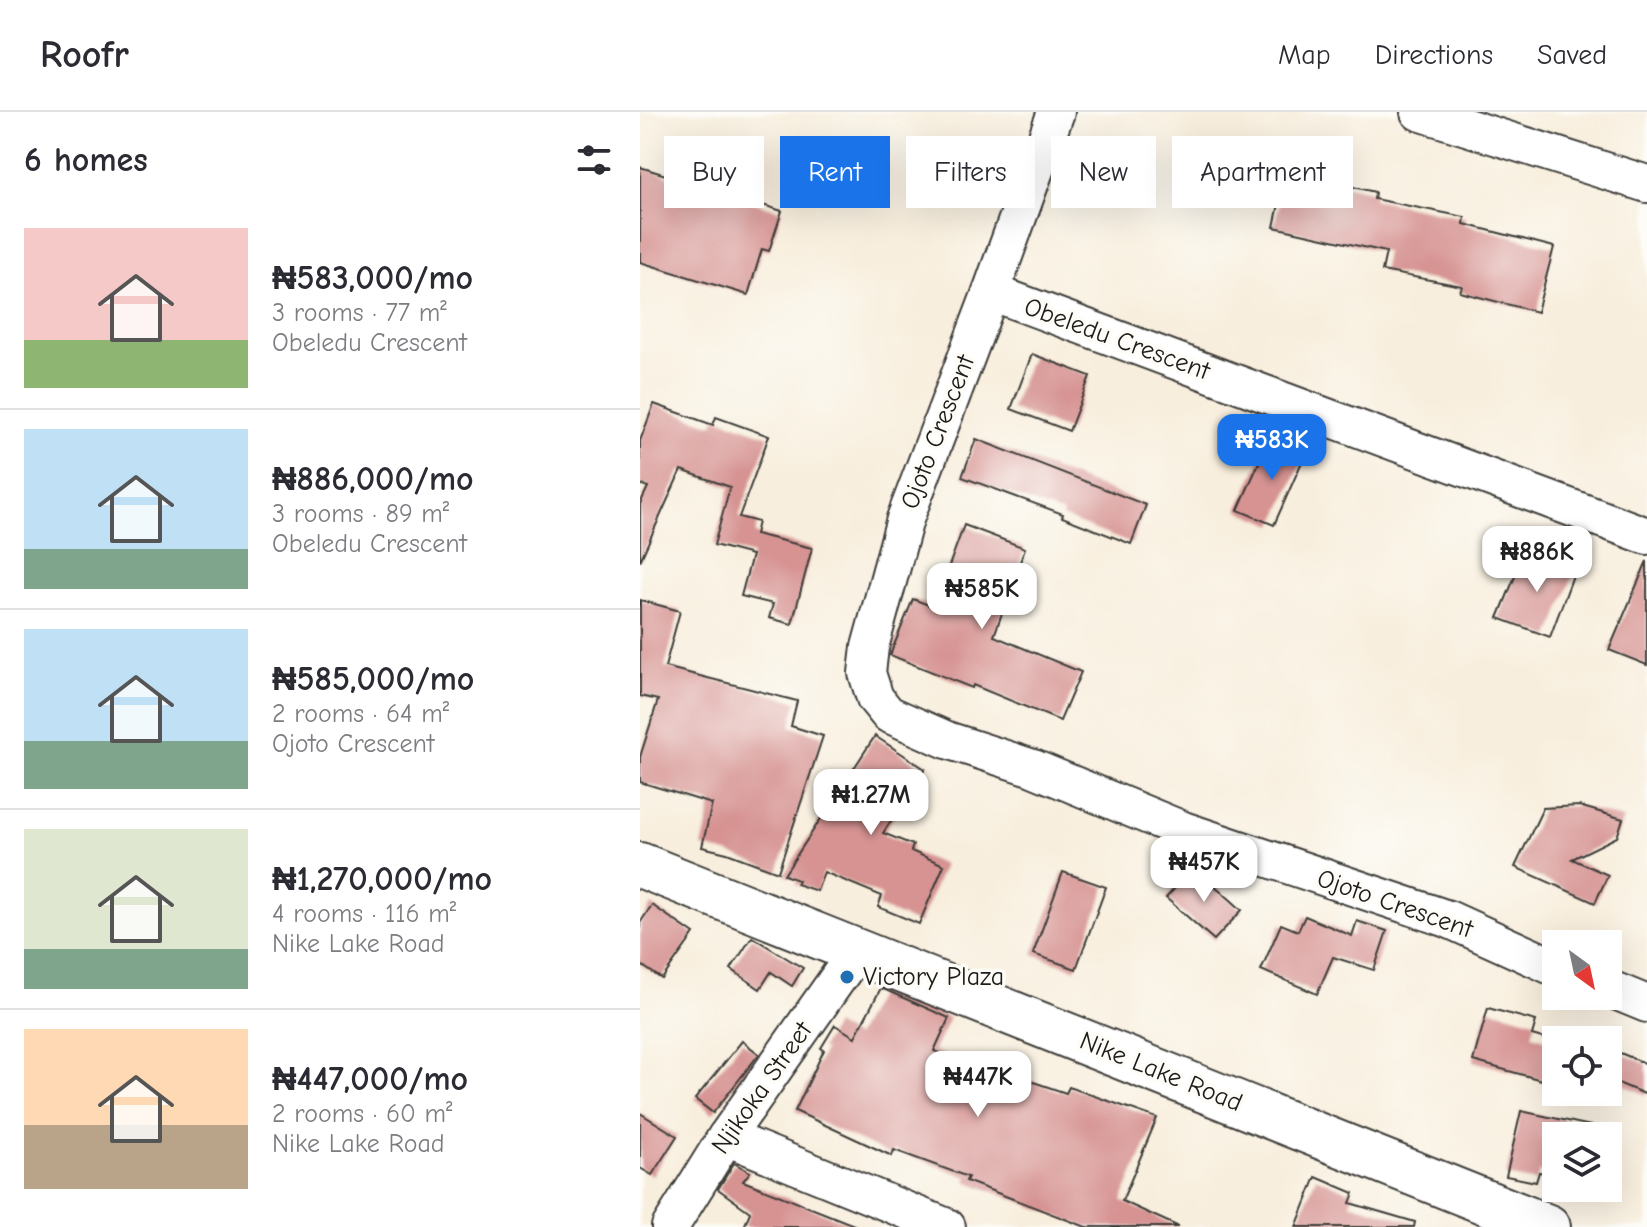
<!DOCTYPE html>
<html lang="en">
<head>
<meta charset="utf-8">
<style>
	body { margin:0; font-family:"Comic Neue",sans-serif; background:#f7f7f7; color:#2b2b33; height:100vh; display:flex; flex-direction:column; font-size:30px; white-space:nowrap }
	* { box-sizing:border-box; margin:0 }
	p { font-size:26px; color:#7c7c81 }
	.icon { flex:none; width:44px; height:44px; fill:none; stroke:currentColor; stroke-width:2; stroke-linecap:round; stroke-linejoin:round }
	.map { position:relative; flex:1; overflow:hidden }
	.side { display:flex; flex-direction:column; background:#fff; width:640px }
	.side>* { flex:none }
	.hud { position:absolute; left:24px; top:24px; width:760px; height:72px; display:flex; gap:16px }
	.needle { width:52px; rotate:147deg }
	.tools { position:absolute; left:902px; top:818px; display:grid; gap:16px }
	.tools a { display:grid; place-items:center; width:80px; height:80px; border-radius:0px; background:#fff; box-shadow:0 8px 32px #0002; font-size:40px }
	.price { position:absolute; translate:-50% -68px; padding:0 18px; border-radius:16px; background:#fff; color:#222; font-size:26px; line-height:52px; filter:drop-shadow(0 2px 4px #0008) }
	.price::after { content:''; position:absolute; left:50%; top:48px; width:24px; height:18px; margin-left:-12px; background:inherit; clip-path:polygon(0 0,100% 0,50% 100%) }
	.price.on { background:#1a73e8; color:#fff }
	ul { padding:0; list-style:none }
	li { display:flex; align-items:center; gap:24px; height:200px; padding:0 24px }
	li+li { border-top:2px solid #e1e1e2 }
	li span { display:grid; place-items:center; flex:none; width:224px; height:160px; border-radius:0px; color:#555 }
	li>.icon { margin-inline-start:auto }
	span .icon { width:96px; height:96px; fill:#fffc; stroke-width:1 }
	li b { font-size:34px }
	h2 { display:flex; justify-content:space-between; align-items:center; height:96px; padding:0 24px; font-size:34px }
	.chip { padding:0 28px; border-radius:0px; background:#fff; box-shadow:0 8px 32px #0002; font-size:28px; line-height:72px }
	.chip.on { background:#1a73e8; color:#fff }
	header { display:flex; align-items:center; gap:48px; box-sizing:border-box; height:112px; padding:0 40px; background:#fff; border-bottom:2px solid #e1e1e2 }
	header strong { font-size:38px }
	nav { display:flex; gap:44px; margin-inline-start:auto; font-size:28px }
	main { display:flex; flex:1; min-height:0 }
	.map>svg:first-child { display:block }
	.building { fill:#d69392 }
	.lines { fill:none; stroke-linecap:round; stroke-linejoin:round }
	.minor-casing { stroke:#3d3c39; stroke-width:40 }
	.major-casing { stroke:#3d3c39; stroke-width:48 }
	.minor { stroke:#fff; stroke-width:36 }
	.major { stroke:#fff; stroke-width:44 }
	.poi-dot { fill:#1f6fb2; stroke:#fdfcf7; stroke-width:3 }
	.labels { text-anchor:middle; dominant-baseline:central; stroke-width:7; stroke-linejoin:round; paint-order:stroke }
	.street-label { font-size:26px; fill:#1c1c1c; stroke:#fdfcf7 }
	.poi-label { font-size:26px; fill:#1c1c1c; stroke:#fdfcf7; text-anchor:start }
</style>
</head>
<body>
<header>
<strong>Roofr</strong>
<nav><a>Map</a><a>Directions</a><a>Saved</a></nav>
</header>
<main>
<section class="side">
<h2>6 homes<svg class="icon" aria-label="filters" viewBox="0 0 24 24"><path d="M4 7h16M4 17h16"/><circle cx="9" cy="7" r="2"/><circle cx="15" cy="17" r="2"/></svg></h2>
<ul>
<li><span style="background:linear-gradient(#f6c9c9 70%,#8fb573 0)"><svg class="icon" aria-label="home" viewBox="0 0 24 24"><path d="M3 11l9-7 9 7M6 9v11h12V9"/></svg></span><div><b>₦583,000/mo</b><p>3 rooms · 77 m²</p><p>Obeledu Crescent</p></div></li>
<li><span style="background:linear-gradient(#bfe0f5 75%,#7fa58c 0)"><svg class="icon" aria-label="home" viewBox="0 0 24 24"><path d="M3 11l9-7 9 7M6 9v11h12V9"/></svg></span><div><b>₦886,000/mo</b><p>3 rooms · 89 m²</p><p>Obeledu Crescent</p></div></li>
<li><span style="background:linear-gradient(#bfe0f5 70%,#7fa58c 0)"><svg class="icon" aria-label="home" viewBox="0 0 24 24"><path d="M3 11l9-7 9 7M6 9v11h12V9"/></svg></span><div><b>₦585,000/mo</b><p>2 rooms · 64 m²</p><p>Ojoto Crescent</p></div></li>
<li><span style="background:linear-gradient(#dfe7d0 75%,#7fa58c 0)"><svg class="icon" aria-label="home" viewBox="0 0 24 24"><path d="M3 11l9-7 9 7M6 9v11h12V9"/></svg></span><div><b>₦1,270,000/mo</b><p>4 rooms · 116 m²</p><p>Nike Lake Road</p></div></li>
<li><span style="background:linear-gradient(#ffd9b3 60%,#b9a48a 0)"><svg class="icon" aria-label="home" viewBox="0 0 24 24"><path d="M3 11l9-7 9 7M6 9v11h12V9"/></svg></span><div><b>₦447,000/mo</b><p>2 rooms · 60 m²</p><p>Nike Lake Road</p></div></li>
</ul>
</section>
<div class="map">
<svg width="1007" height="1115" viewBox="0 0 1007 1115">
	<rect width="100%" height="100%" fill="#fdfcf7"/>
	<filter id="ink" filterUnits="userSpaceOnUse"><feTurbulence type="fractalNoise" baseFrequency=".0125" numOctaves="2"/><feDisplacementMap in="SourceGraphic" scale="16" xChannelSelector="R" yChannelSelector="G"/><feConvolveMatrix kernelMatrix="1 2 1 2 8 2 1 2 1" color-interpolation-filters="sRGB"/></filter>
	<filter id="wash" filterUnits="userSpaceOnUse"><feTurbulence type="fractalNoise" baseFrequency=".006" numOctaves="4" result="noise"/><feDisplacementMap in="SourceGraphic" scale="32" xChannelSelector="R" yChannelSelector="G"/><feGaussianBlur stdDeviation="1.8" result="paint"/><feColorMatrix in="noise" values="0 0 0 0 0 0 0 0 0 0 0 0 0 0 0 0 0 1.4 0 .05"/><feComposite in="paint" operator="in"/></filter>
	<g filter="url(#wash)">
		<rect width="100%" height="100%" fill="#f8eedd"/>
		<g id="blocks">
			<g class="building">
				<path d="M665 52 703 60 700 72 735 80 734 87 825 105 824 112 914 135 897 200 820 180 822 174 742 159 746 140 634 115 645 65 661 69Z"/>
				<path d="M0 55 142 99 129 139 122 137 108 183 0 150Z"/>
				<path d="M392 242 450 264 429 319 371 297Z"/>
				<path d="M14 292 73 313 76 305 129 324 99 405 118 410 115 422 172 436 152 512 129 506 133 492 101 484 112 443 74 433 90 375 41 358 0 449V392L8 375 0 372V329Z"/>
				<path d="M336 327 506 393 491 432 422 405 423 402 322 365Z"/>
				<path d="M629 328 665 343 634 413 598 398Z"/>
				<path d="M324 413 385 436 354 524 441 560 420 609 333 573 332 576 250 543 273 487 294 495Z"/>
				<path d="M885 440 935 458 910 525 858 506Z"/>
				<path d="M1007 449V553L969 538Z"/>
				<path d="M0 488 40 499 25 555 157 589 151 614 183 624 138 760 87 741 62 735 72 692 0 670V645L18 588 0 584Z"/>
				<path d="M235 624 285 657 243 721 273 733 271 739 304 753 279 812 238 795 242 784 184 760 177 779 156 772 158 768 144 763Z"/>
				<path d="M939 694 983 707 977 725 932 747 968 763 955 791 875 755 903 696Z"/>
				<path d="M554 755 602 798 574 828 526 786Z"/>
				<path d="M423 760 466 775 436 857 393 842Z"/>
				<path d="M12 793 54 822 22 867 0 852V811Z"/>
				<path d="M665 804 712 824 717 809 747 819 734 858 693 845 677 882 621 858 641 812 658 819Z"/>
				<path d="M112 825 163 856 152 874 131 860 120 877 91 857Z"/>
				<path d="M241 876 309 906 294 939 334 953 371 970 373 963 426 981 429 975 517 1006 482 1089 539 1115H446L326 1069 328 1065 254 1038 252 1044 155 999 184 938 181 936 195 913 215 925Z"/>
				<path d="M848 896 896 909 892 923 916 930V972L833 949Z"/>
				<path d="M102 929 119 942 73 1001 55 987Z"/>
				<path d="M968 936 1007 952V983L968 967Z"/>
				<path d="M881 999 956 1015 955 1024H916V1063L899 1060 896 1070 866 1064Z"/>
				<path d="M0 1001 37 1024 12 1063 0 1056Z"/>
				<path d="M94 1051 110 1060 103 1069 219 1115H104L110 1100 78 1077Z"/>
				<path d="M676 1065 714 1081 710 1091 775 1110 774 1115H656Z"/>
			</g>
		</g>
	</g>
	<g filter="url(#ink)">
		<use href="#blocks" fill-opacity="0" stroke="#3d3c39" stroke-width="2"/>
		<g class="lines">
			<defs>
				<g id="minor">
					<path d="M416 0 351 180 265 407 230 535 227 561 235 586 248 602 307 628 393 656 543 718 808 807 916 856"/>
					<path d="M779 0 1007 72"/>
					<path d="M351 180 1007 424"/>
					<path d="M968 876 1007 892"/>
					<path d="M86 1025 307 1115"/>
					<path d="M30 1115 86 1025 217 839"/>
				</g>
				<path id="major" d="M0 753 908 1115"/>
			</defs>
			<use href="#minor" class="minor-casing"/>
			<use href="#major" class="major-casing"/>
			<use href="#minor" class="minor"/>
			<use href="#major" class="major"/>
		</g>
	</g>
	<circle class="poi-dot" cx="207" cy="865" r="8"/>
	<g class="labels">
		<g class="street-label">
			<text transform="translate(477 227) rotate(20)">Obeledu Crescent</text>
			<text transform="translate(298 320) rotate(-69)">Ojoto Crescent</text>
			<text transform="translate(755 792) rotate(19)">Ojoto Crescent</text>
			<text transform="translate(521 960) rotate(22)">Nike Lake Road</text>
			<text transform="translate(122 976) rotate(-55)">Njikoka Street</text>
		</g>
		<g class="poi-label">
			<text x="223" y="865">Victory Plaza</text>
		</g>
	</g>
</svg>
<div class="tools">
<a><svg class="needle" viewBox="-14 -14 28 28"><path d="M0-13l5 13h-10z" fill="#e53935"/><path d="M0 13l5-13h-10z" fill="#7c7c81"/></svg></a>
<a><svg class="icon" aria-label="locate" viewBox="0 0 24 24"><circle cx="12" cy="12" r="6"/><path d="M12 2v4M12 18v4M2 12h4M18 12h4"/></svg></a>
<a><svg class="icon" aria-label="layers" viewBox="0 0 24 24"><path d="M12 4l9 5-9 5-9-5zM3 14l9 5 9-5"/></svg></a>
</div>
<b class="price on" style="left:632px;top:370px">₦583K</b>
<b class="price" style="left:897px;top:482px">₦886K</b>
<b class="price" style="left:342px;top:519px">₦585K</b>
<b class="price" style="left:231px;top:725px">₦1.27M</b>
<b class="price" style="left:564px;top:792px">₦457K</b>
<b class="price" style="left:338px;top:1007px">₦447K</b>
<div class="hud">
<a class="chip">Buy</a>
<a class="chip on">Rent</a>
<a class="chip">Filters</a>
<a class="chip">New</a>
<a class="chip">Apartment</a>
</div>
</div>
</main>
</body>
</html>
